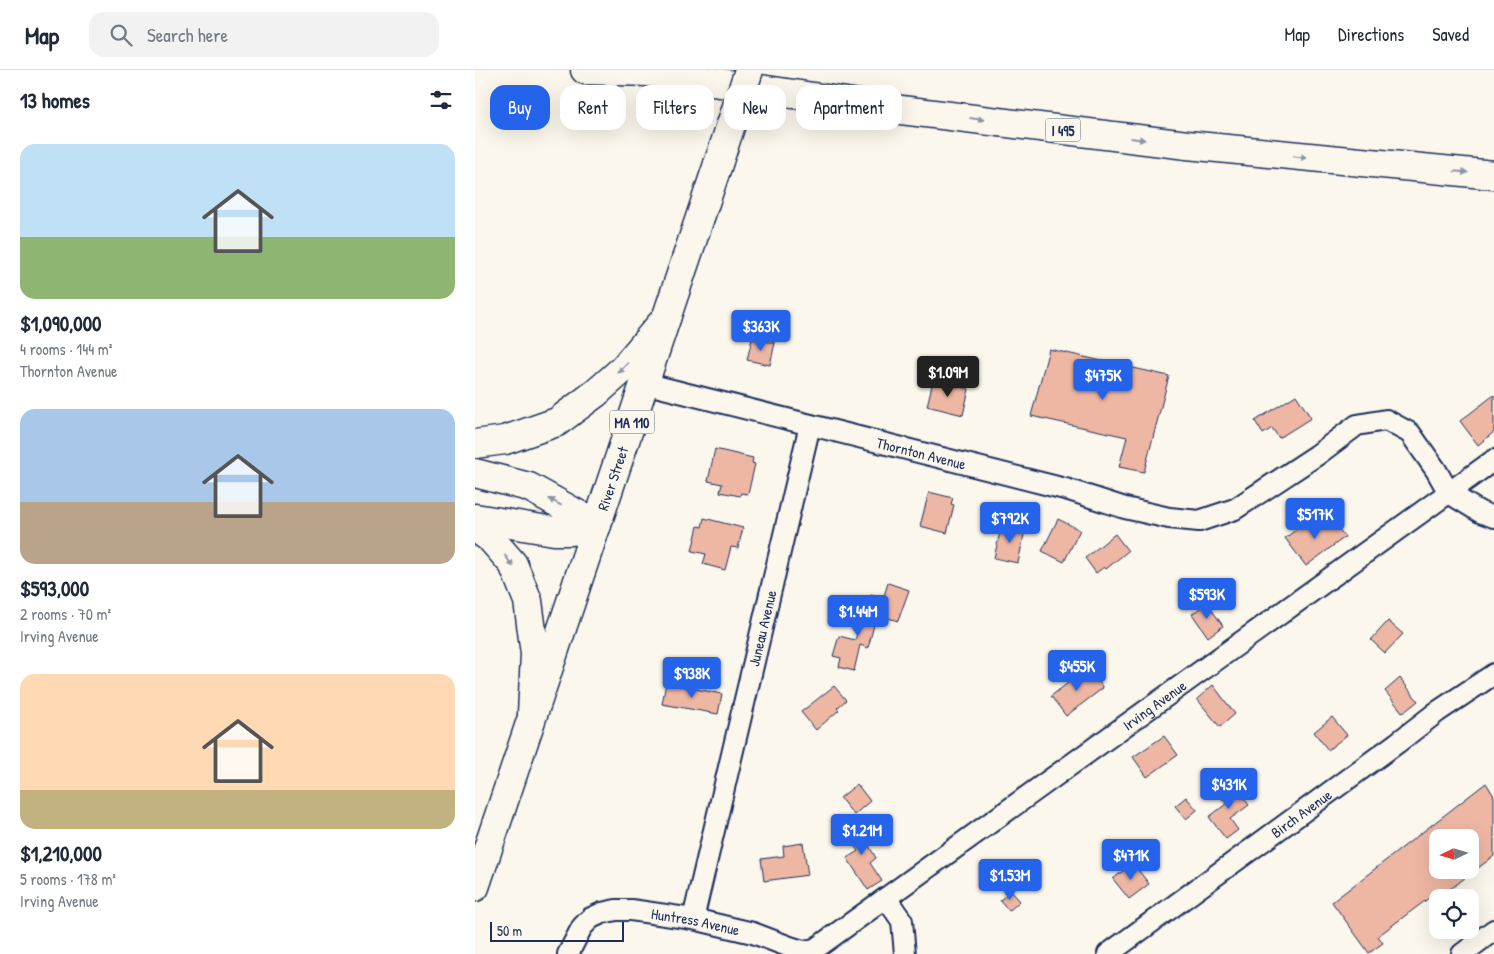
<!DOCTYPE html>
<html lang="en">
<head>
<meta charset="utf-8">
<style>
	body { margin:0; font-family:"Patrick Hand",sans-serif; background:#f2f2f3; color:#1f2937; height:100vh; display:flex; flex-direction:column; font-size:19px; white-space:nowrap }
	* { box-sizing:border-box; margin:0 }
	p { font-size:16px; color:#747a83 }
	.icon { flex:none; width:28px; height:28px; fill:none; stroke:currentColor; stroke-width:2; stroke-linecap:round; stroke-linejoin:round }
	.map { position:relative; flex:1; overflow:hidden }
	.sheet { display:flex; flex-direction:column; background:#fff; width:475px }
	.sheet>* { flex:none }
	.top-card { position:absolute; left:15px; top:15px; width:475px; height:45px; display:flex; gap:10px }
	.needle { width:32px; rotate:265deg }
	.fabs { position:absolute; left:954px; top:759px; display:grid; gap:10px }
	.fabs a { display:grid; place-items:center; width:50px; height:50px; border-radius:10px; background:#fff; box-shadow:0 5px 20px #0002; font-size:25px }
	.scale { position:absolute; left:15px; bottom:12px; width:134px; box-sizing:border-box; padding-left:5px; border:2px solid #1b2f5e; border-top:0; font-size:14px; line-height:18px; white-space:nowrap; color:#1b2f5e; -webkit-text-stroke:4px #fbf7ec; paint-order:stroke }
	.price { position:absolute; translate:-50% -42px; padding:0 11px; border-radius:5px; background:#2563eb; color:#fff; font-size:16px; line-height:32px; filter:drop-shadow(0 1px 2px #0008) }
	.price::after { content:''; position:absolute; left:50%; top:30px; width:15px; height:11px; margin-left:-8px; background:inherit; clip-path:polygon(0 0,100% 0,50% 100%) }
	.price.selected { background:#222; color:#fff }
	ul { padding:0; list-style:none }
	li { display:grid; align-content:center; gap:10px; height:265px; padding:0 20px }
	li span { display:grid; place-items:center; height:155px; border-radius:15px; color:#555 }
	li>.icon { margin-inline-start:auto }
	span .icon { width:90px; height:90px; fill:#fffc; stroke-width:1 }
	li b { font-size:21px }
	h2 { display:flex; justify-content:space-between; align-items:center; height:60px; padding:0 20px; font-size:21px }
	.tag { padding:0 18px; border-radius:15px; background:#fff; box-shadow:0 5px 20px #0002; font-size:18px; line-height:45px }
	.tag.selected { background:#2563eb; color:#fff }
	header { display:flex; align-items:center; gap:30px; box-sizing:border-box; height:70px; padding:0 25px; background:#fff; border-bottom:1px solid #e0e1e3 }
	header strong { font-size:24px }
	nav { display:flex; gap:28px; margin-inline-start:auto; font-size:18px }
	.search { width:350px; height:45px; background:#f2f2f3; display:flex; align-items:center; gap:12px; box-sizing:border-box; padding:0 18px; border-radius:15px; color:#747a83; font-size:19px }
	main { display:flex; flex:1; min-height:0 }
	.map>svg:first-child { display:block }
	.building { fill:#eeb7a3; stroke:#1b2f5e; fill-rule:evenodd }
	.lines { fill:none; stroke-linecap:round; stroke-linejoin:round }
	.street-casing { stroke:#1b2f5e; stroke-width:24 }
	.primary-casing { stroke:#1b2f5e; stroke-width:31 }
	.highway-casing { stroke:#1b2f5e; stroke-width:31 }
	.street { stroke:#fbf7ec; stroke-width:20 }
	.primary { stroke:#fbf7ec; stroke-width:28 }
	.highway { stroke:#fbf7ec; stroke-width:28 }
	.primary-bridge-casing { stroke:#1b2f5e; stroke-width:31; stroke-linecap:butt }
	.primary-bridge { stroke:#fbf7ec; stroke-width:28 }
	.oneway { fill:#8b93a5 }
	.labels { text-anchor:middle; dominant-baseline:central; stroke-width:4; stroke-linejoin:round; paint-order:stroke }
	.shield { fill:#fbf7ec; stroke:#5e6b89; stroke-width:1 }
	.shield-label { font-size:14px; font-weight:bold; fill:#1b2f5e }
	.street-label { font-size:15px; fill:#1b2f5e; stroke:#fbf7ec }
</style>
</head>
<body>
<header>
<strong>Map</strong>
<div class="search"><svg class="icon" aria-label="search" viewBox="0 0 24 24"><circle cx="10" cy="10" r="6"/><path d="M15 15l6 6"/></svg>Search here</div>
<nav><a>Map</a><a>Directions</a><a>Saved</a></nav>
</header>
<main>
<section class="sheet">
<h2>13 homes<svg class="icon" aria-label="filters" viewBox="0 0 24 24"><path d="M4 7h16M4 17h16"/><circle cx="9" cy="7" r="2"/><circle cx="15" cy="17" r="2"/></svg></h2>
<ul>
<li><span style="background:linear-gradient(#bfe0f5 60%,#8fb573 0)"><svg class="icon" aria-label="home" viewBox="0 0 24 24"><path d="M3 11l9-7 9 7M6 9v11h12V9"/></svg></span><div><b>$1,090,000</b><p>4 rooms · 144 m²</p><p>Thornton Avenue</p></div></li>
<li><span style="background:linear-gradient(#a9c7e8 60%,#b9a48a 0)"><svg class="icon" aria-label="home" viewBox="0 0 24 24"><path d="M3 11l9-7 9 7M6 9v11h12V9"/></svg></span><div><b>$593,000</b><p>2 rooms · 70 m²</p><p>Irving Avenue</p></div></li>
<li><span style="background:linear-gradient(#ffd9b3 75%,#c2b280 0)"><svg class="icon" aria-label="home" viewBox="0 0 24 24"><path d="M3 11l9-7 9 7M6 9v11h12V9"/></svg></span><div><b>$1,210,000</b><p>5 rooms · 178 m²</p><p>Irving Avenue</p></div></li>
</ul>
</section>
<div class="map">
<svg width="1019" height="884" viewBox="0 0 1019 884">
	<rect width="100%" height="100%" fill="#fbf7ec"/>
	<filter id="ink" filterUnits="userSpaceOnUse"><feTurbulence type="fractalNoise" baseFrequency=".02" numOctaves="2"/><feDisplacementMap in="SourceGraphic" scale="10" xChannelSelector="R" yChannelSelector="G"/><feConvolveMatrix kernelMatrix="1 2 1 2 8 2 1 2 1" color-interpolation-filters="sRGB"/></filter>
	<g filter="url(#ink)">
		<g class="building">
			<path d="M277 269 300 273 295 295 272 290Z"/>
			<path d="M574 279 694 306 669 402 644 397 652 367 556 346Z"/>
			<path d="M458 311 494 319 488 345 452 336Z"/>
			<path d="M821 325 836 348 804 368 797 358 788 364 780 351Z"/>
			<path d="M1019 325V362L1003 375 985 351Z"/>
			<path d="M240 379 278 388 277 393 280 394 273 424 266 423 265 426 245 422 247 414 233 411Z"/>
			<path d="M454 422 478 428 476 434 479 435 472 463 445 456Z"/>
			<path d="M853 445 870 467 831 496 810 468 829 454 833 459Z"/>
			<path d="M229 448 268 458 263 478 256 477 250 500 228 494 231 484 217 481 223 456 227 457Z"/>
			<path d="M583 449 605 460 589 492 567 481Z"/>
			<path d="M527 454 550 460 543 493 519 488Z"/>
			<path d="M640 464 653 481 631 499 629 497 621 503 610 488Z"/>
			<path d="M413 513 434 520 423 551 403 545Z"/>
			<path d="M396 525 406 528 393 578 385 575 379 601 364 597 366 588 358 586 364 566 380 570Z"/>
			<path d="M732 533 748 556 733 567 717 544Z"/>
			<path d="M913 551 928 564 910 583 896 570Z"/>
			<path d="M614 597 628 618 591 646 576 626Z"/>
			<path d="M925 608 943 631 928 643 910 621Z"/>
			<path d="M191 613 247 624 243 644 187 634Z"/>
			<path d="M738 615 760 644 745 657 722 629Z"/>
			<path d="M359 616 371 630 362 638 364 640 341 660 326 642Z"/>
			<path d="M857 647 872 665 853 680 839 662Z"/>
			<path d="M689 666 703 685 672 707 658 687Z"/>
			<path d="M758 713 774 735 755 749 763 760 751 769 734 747 751 734 743 723Z"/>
			<path d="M1011 713 1019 726V786L970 823 966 819 903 866 908 873 894 883 857 832ZM962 768H995V800H962Z"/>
			<path d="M382 714 395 731 379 745 365 728Z"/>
			<path d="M711 727 722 740 711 749 700 736Z"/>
			<path d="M378 749 401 788 395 793 407 811 393 820 372 788 383 781 366 758Z"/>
			<path d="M328 773 333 805 289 811 286 789 309 786 308 776Z"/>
			<path d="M658 793 674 814 654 829 638 809Z"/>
			<path d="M536 821 545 831 534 841 525 830Z"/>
		</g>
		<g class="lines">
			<defs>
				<g id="street">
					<path id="s1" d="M169 313 594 420 650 438 694 448 724 451 760 439 842 385 882 355 911 350 935 363 961 400 974 423 1005 442 1019 447"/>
					<path d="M411 828 427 851 430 884"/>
					<path id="s2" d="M218 849 335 355"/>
					<path id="s3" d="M93 884 107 857 116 848 127 843 141 840H156L218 849 278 863 315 877 328 881 340 879 1019 390"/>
					<path id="s4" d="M633 884 922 673 962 642 1019 604"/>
					<path d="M987 884 1019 860"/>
				</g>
				<g id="primary">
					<path id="s5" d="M0 817C80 575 163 335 243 94"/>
				</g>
				<g id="highway">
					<path d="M110 0 173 2"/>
					<path d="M159 0 418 39 712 75 1019 105"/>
					<path d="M0 374 30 370 82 352 121 323 148 299 191 248"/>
					<path d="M0 403 54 417 122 455"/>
					<path d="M0 448 79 461H97L122 455"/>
					<path d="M0 457 17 470 38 494 53 531 60 584 57 644"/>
				</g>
			</defs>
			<use href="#street" class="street-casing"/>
			<use href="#primary" class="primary-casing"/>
			<use href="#highway" class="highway-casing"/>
			<use href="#street" class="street"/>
			<use href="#primary" class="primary"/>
			<use href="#highway" class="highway"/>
			<defs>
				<path id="primary-bridge" d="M243 94 274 0"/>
			</defs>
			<use href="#primary-bridge" class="primary-bridge-casing"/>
			<use href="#primary-bridge" class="primary-bridge"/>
		</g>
		<defs><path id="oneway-solid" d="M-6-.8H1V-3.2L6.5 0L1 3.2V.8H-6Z" transform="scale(1.25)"/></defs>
		<g class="oneway">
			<use href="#oneway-solid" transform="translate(502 49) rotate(7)"/>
			<use href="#oneway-solid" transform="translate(663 69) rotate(7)"/>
			<use href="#oneway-solid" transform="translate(825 87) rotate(6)"/>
			<use href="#oneway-solid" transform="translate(986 102) rotate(5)"/>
			<use href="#oneway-solid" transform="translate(148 298) rotate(134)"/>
			<use href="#oneway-solid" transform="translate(80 432) rotate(-151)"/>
			<use href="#oneway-solid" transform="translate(34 491) rotate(54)"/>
		</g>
	</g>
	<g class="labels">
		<g class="shield">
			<rect x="570.5" y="48.5" width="35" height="23" rx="4"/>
			<rect x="134.5" y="340.5" width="45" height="23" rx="4"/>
		</g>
		<g class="shield-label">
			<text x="588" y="60">I 495</text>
			<text x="157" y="352">MA 110</text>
		</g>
		<g class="street-label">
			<text stroke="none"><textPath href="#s1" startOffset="286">Thornton Avenue</textPath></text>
			<text stroke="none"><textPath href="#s5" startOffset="431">River Street</textPath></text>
			<text stroke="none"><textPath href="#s2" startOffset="299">Juneau Avenue</textPath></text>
			<text stroke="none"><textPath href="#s3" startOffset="692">Irving Avenue</textPath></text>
			<text stroke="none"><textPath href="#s4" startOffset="239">Birch Avenue</textPath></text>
			<text stroke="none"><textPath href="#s3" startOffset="150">Huntress Avenue</textPath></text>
		</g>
	</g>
</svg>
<div class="fabs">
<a><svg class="needle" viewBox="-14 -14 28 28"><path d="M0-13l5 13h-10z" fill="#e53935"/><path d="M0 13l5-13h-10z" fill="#747a83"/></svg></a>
<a><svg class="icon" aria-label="locate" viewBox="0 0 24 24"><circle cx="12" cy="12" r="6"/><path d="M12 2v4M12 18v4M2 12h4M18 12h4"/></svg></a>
</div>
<div class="scale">50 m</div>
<b class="price" style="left:286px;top:282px">$363K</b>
<b class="price selected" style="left:473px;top:328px">$1.09M</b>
<b class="price" style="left:628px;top:331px">$475K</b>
<b class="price" style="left:840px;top:470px">$517K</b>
<b class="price" style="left:535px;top:474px">$792K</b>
<b class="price" style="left:732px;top:550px">$593K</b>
<b class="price" style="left:383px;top:567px">$1.44M</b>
<b class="price" style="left:602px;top:622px">$455K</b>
<b class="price" style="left:217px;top:629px">$938K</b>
<b class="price" style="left:754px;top:740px">$431K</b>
<b class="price" style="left:387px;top:786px">$1.21M</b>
<b class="price" style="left:656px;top:811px">$471K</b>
<b class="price" style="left:535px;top:831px">$1.53M</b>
<div class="top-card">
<a class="tag selected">Buy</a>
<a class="tag">Rent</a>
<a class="tag">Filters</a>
<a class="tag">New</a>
<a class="tag">Apartment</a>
</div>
</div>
</main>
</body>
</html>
